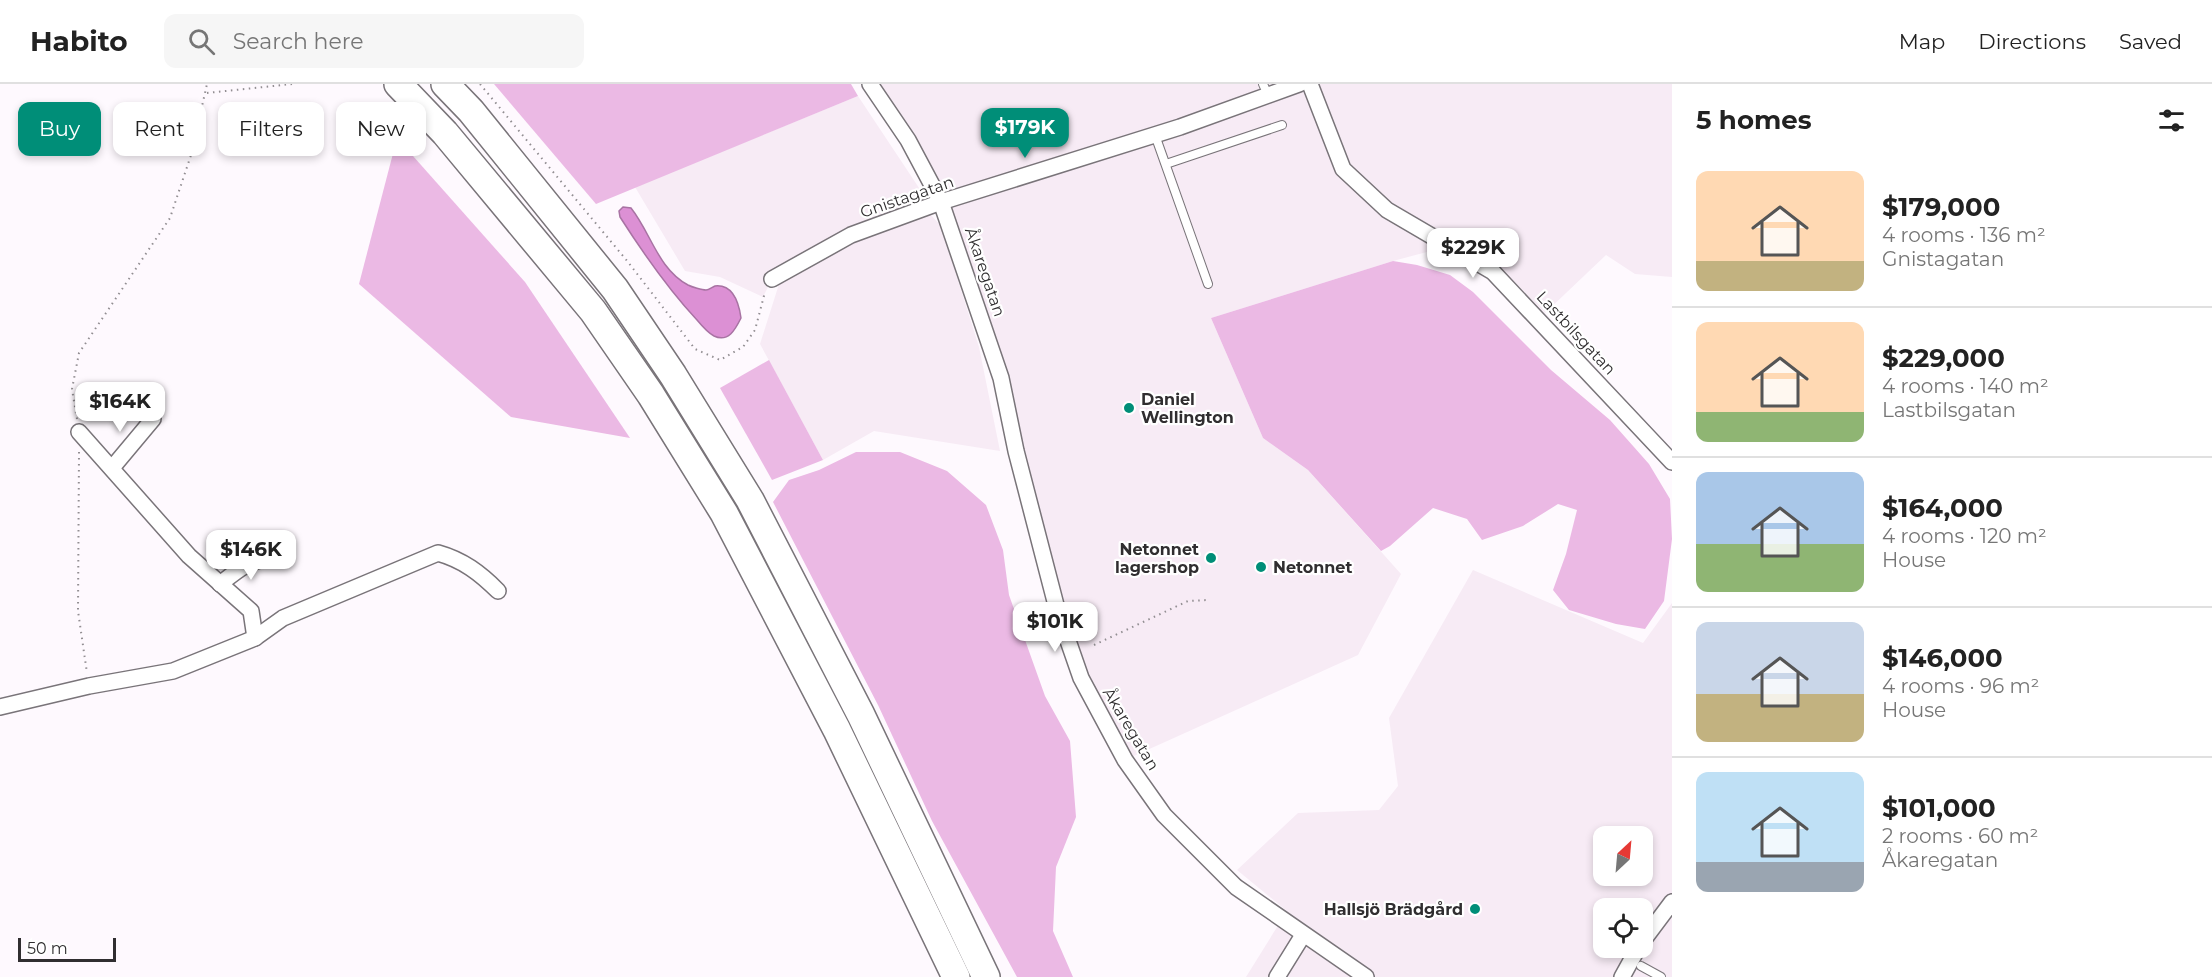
<!DOCTYPE html>
<html lang="en">
<head>
<meta charset="utf-8">
<style>
	body { margin:0; font-family:Montserrat,sans-serif; background:#f6f6f6; color:#222; height:100vh; display:flex; flex-direction:column; font-size:22px; white-space:nowrap }
	* { box-sizing:border-box; margin:0 }
	p { font-size:20px; color:#767676 }
	.icon { flex:none; width:33px; height:33px; fill:none; stroke:currentColor; stroke-width:2; stroke-linecap:round; stroke-linejoin:round }
	.map { position:relative; flex:1; overflow:hidden }
	.drawer { display:flex; flex-direction:column; background:#fff; width:540px }
	.drawer>* { flex:none }
	.top-card { position:absolute; left:18px; top:18px; width:570px; height:54px; display:flex; gap:12px }
	.needle { width:39px; rotate:26deg }
	.buttons { position:absolute; left:1593px; top:742px; display:grid; gap:12px }
	.buttons a { display:grid; place-items:center; width:60px; height:60px; border-radius:12px; background:#fff; box-shadow:0 3px 9px #0003; font-size:30px }
	.scale { position:absolute; left:18px; bottom:15px; width:98px; box-sizing:border-box; padding-left:6px; border:3px solid #302e30; border-top:0; font-size:16px; line-height:21px; white-space:nowrap; color:#302e30; -webkit-text-stroke:4px #fff; paint-order:stroke }
	.price { position:absolute; translate:-50% -51px; padding:0 14px; border-radius:12px; background:#fff; color:#222; font-size:20px; line-height:39px; filter:drop-shadow(0 2px 3px #0008) }
	.price::after { content:''; position:absolute; left:50%; top:36px; width:18px; height:14px; margin-left:-9px; background:inherit; clip-path:polygon(0 0,100% 0,50% 100%) }
	.price.active { background:#008e78; color:#fff }
	ul { padding:0; list-style:none }
	li { display:flex; align-items:center; gap:18px; height:150px; padding:0 24px }
	li+li { border-top:2px solid #e0e0e0 }
	li span { display:grid; place-items:center; flex:none; width:168px; height:120px; border-radius:12px; color:#555 }
	li>.icon { margin-inline-start:auto }
	span .icon { width:72px; height:72px; fill:#fffc; stroke-width:1 }
	li b { font-size:26px }
	h2 { display:flex; justify-content:space-between; align-items:center; height:72px; padding:0 24px; font-size:26px }
	.tag { padding:0 21px; border-radius:12px; background:#fff; box-shadow:0 3px 9px #0003; font-size:21px; line-height:54px }
	.tag.active { background:#008e78; color:#fff }
	header { display:flex; align-items:center; gap:36px; box-sizing:border-box; height:84px; padding:0 30px; background:#fff; border-bottom:2px solid #e0e0e0 }
	header strong { font-size:28px }
	nav { display:flex; gap:33px; margin-inline-start:auto; font-size:21px }
	.search { width:420px; height:54px; background:#f6f6f6; display:flex; align-items:center; gap:15px; box-sizing:border-box; padding:0 21px; border-radius:12px; color:#767676; font-size:22px }
	main { display:flex; flex:1; min-height:0 }
	.map>svg:first-child { display:block }
	.built { fill:#f7ebf5; fill-rule:evenodd }
	.green { fill:#ebb9e4 }
	.water { fill:#dc90d4; stroke:#a873a3; stroke-width:1.5 }
	.lines { fill:none; stroke-linecap:round; stroke-linejoin:round }
	.service-casing { stroke:#797479; stroke-width:10 }
	.minor-casing { stroke:#797479; stroke-width:18 }
	.motorway-casing { stroke:#797479; stroke-width:30 }
	.path { stroke:#928e92; stroke-width:2; stroke-dasharray:1.5 4.5; stroke-linecap:butt }
	.service { stroke:#fff; stroke-width:8 }
	.minor { stroke:#fff; stroke-width:15 }
	.motorway { stroke:#fff; stroke-width:27 }
	.poi-dot { fill:#008e78; stroke:#fff; stroke-width:2 }
	.labels { text-anchor:middle; dominant-baseline:central; stroke-width:4.5; stroke-linejoin:round; paint-order:stroke }
	.street-label { font-size:16px; fill:#302e30; stroke:#fff }
	.poi-label { font-size:16px; font-weight:bold; fill:#302e30; stroke:#fff; text-anchor:start }
</style>
</head>
<body>
<header>
<strong>Habito</strong>
<div class="search"><svg class="icon" aria-label="search" viewBox="0 0 24 24"><circle cx="10" cy="10" r="6"/><path d="M15 15l6 6"/></svg>Search here</div>
<nav><a>Map</a><a>Directions</a><a>Saved</a></nav>
</header>
<main>
<div class="map">
<svg width="1672" height="893" viewBox="0 0 1672 893">
	<rect width="100%" height="100%" fill="#fef9fe"/>
	<g class="built">
		<path d="M870 0H1672V193L1635 190 1606 171 1545 229 1501 184 1468 157 1393 177 1211 234 1263 354 1308 386 1401 490 1358 571 1125 676 1081 594 1016 367 941 118 945 104 908 56Z"/>
		<path d="M858 12 931 122 772 195 763 213 720 193 685 187 635 103Z"/>
		<path d="M930 130 941 142 979 263 1000 367 874 347 823 376 760 260 779 200 854 159Z"/>
		<path d="M1473 486 1643 559 1672 519V893H1246L1287 827 1237 786 1298 729 1379 726 1398 702 1389 634ZM1604 753H1642V792H1604ZM1604 825H1642V864H1604Z"/>
	</g>
	<g class="green">
		<path d="M494 0H851L858 12 596 120Z"/>
		<path d="M397 54 525 198 630 354 511 333 359 200Z"/>
		<path d="M1393 177 1417 181 1450 191 1473 208 1551 286 1610 336 1649 380 1670 415 1672 455 1664 517 1645 545 1616 540 1569 526 1553 506 1566 470 1577 426 1558 420 1523 442 1482 456 1467 435 1433 424 1390 462 1381 467 1308 386 1263 354 1211 234Z"/>
		<path d="M769 276 823 376 772 396 720 304Z"/>
		<path d="M856 368H900L947 387 986 421 1003 466 1009 511 1045 612 1070 657 1076 733 1056 783 1053 847 1073 893H1017L932 737 878 621 773 418 789 396 819 386Z"/>
	</g>
	<path class="water" d="M623 123 631 124C651 149 658 185 688 201 692 203 702 206 706 206 709 206 712 203 715 202 734 200 739 220 741 234 736 244 729 259 714 252 708 249 702 242 697 236 668 205 643 169 620 133L619 127Z"/>
	<g class="lines">
		<defs>
			<g id="service">
				<path d="M1263 0 1268 11"/>
				<path d="M1155 51 1208 200"/>
				<path d="M1166 80 1282 41"/>
				<path d="M1641 882 1661 893"/>
			</g>
			<g id="minor">
				<path d="M870 0 908 56 941 118 1001 294 1016 367 1057 525 1081 594 1125 676 1164 731 1236 803 1366 893"/>
				<path d="M1310 0 1343 85 1387 126 1493 188 1672 378"/>
				<path d="M772 195 851 151 941 118 1180 43 1299 0"/>
				<path d="M112 384 153 335"/>
				<path d="M220 500C240 484 248 477 273 473"/>
				<path d="M255 554 283 534 438 469C463 476 480 489 498 507"/>
				<path d="M0 623 89 602 173 587 255 554 251 527 189 472 79 348"/>
				<path d="M1642 858 1672 818"/>
				<path d="M1277 893 1303 851"/>
				<path d="M1622 893 1638 864"/>
			</g>
			<g id="motorway">
				<path d="M398 0 445 49 593 227 651 311 724 429 837 646 956 893"/>
				<path d="M445 0 471 27 615 205 673 291 750 416 861 631 986 893"/>
			</g>
		</defs>
		<use href="#service" class="service-casing"/>
		<use href="#minor" class="minor-casing"/>
		<use href="#motorway" class="motorway-casing"/>
		<g class="path">
			<path d="M480 0 628 178 695 265 720 276 743 263 755 246 765 208"/>
			<path d="M207 9 292 0"/>
			<path d="M77 335 72 305 79 269 170 134 191 71 207 0"/>
			<path d="M79 368 78 527 87 589"/>
			<path d="M1094 561 1188 517 1208 516"/>
		</g>
		<use href="#service" class="service"/>
		<use href="#minor" class="minor"/>
		<use href="#motorway" class="motorway"/>
	</g>
	<g class="poi-dot">
		<circle cx="1129" cy="324" r="6"/>
		<circle cx="1211" cy="474" r="6"/>
		<circle cx="1261" cy="483" r="6"/>
		<circle cx="1475" cy="825" r="6"/>
	</g>
	<g class="labels">
		<g class="street-label">
			<text transform="translate(907 113) rotate(-19)">Gnistagatan</text>
			<text transform="translate(985 188) rotate(71)">Åkaregatan</text>
			<text transform="translate(1576 249) rotate(47)">Lastbilsgatan</text>
			<text transform="translate(1131 645) rotate(59)">Åkaregatan</text>
		</g>
		<g class="poi-label">
			<text x="1141" y="315">Daniel<tspan x="1141" dy="18">Wellington</tspan></text>
			<text x="1199" y="465" text-anchor="end">Netonnet<tspan x="1199" dy="18">lagershop</tspan></text>
			<text x="1273" y="483">Netonnet</text>
			<text x="1463" y="825" text-anchor="end">Hallsjö Brädgård</text>
		</g>
	</g>
</svg>
<div class="buttons">
<a><svg class="needle" viewBox="-14 -14 28 28"><path d="M0-13l5 13h-10z" fill="#e53935"/><path d="M0 13l5-13h-10z" fill="#767676"/></svg></a>
<a><svg class="icon" aria-label="locate" viewBox="0 0 24 24"><circle cx="12" cy="12" r="6"/><path d="M12 2v4M12 18v4M2 12h4M18 12h4"/></svg></a>
</div>
<div class="scale">50 m</div>
<b class="price active" style="left:1025px;top:75px">$179K</b>
<b class="price" style="left:1473px;top:195px">$229K</b>
<b class="price" style="left:120px;top:349px">$164K</b>
<b class="price" style="left:251px;top:497px">$146K</b>
<b class="price" style="left:1055px;top:569px">$101K</b>
<div class="top-card">
<a class="tag active">Buy</a>
<a class="tag">Rent</a>
<a class="tag">Filters</a>
<a class="tag">New</a>
</div>
</div>
<section class="drawer">
<h2>5 homes<svg class="icon" aria-label="filters" viewBox="0 0 24 24"><path d="M4 7h16M4 17h16"/><circle cx="9" cy="7" r="2"/><circle cx="15" cy="17" r="2"/></svg></h2>
<ul>
<li><span style="background:linear-gradient(#ffd9b3 75%,#c2b280 0)"><svg class="icon" aria-label="home" viewBox="0 0 24 24"><path d="M3 11l9-7 9 7M6 9v11h12V9"/></svg></span><div><b>$179,000</b><p>4 rooms · 136 m²</p><p>Gnistagatan</p></div></li>
<li><span style="background:linear-gradient(#ffd9b3 75%,#8fb573 0)"><svg class="icon" aria-label="home" viewBox="0 0 24 24"><path d="M3 11l9-7 9 7M6 9v11h12V9"/></svg></span><div><b>$229,000</b><p>4 rooms · 140 m²</p><p>Lastbilsgatan</p></div></li>
<li><span style="background:linear-gradient(#a9c7e8 60%,#8fb573 0)"><svg class="icon" aria-label="home" viewBox="0 0 24 24"><path d="M3 11l9-7 9 7M6 9v11h12V9"/></svg></span><div><b>$164,000</b><p>4 rooms · 120 m²</p><p>House</p></div></li>
<li><span style="background:linear-gradient(#c9d6e8 60%,#c2b280 0)"><svg class="icon" aria-label="home" viewBox="0 0 24 24"><path d="M3 11l9-7 9 7M6 9v11h12V9"/></svg></span><div><b>$146,000</b><p>4 rooms · 96 m²</p><p>House</p></div></li>
<li><span style="background:linear-gradient(#bfe0f5 75%,#9aa5b1 0)"><svg class="icon" aria-label="home" viewBox="0 0 24 24"><path d="M3 11l9-7 9 7M6 9v11h12V9"/></svg></span><div><b>$101,000</b><p>2 rooms · 60 m²</p><p>Åkaregatan</p></div></li>
</ul>
</section>
</main>
</body>
</html>
